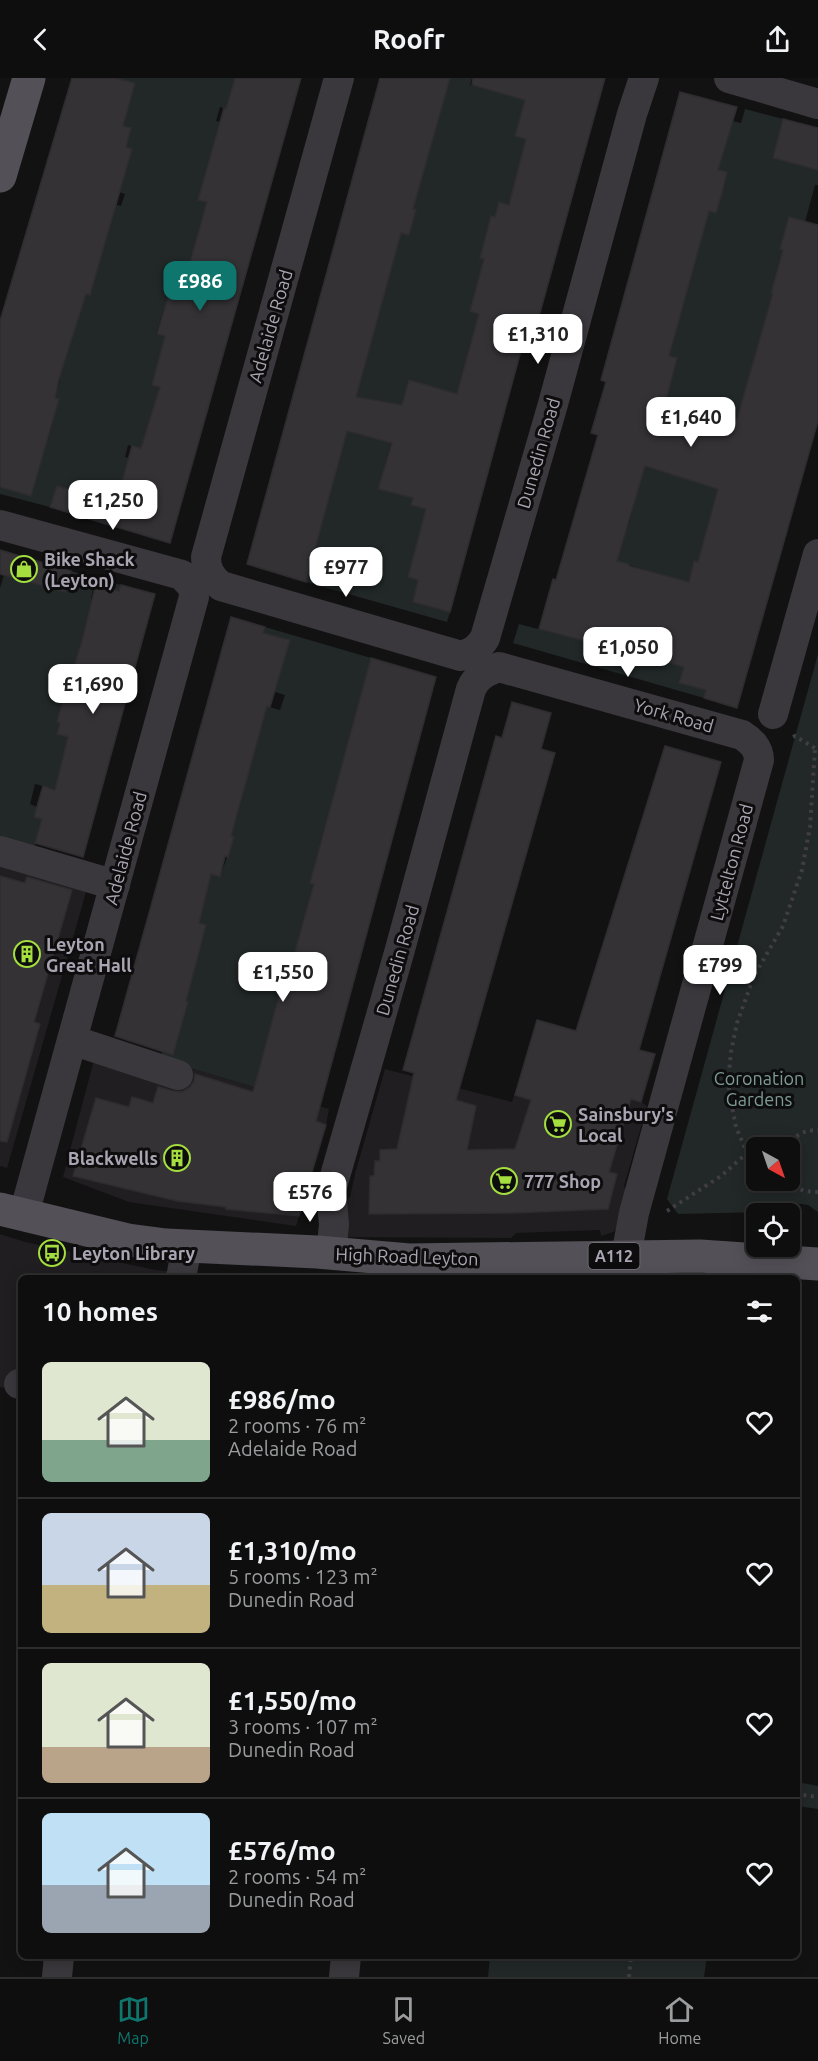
<!DOCTYPE html>
<html lang="en">
<head>
<meta charset="utf-8">
<style>
	body { margin:0; font-family:Ubuntu,sans-serif; background:#1c1c1c; color:#f1f3f6; height:100vh; display:flex; flex-direction:column; font-size:22px; white-space:nowrap }
	* { box-sizing:border-box; margin:0 }
	p { font-size:20px; color:#9b9c9e }
	.icon { flex:none; width:33px; height:33px; fill:none; stroke:currentColor; stroke-width:2; stroke-linecap:round; stroke-linejoin:round }
	.map { position:relative; flex:1; overflow:hidden }
	.drawer { position:absolute; left:18px; top:1197px; width:782px; height:684px; display:flex; flex-direction:column; background:#0e0e0e; border-radius:9px; box-shadow:0 3px 15px #0003,0 0 0 2px #2e2e2e }
	.drawer>* { flex:none }
	.needle { width:39px; rotate:140deg }
	.controls { position:absolute; left:746px; top:1059px; display:grid; gap:12px }
	.controls a { display:grid; place-items:center; width:54px; height:54px; border-radius:9px; background:#0e0e0e; box-shadow:0 3px 15px #0003,0 0 0 2px #2e2e2e; font-size:30px }
	.price { position:absolute; translate:-50% -51px; padding:0 14px; border-radius:12px; background:#fff; color:#222; font-size:20px; line-height:39px; filter:drop-shadow(0 2px 3px #0008) }
	.price::after { content:''; position:absolute; left:50%; top:36px; width:18px; height:14px; margin-left:-9px; background:inherit; clip-path:polygon(0 0,100% 0,50% 100%) }
	.price.active { background:#0f766e; color:#fff }
	ul { padding:0; list-style:none }
	li { display:flex; align-items:center; gap:18px; height:150px; padding:0 24px }
	li+li { border-top:2px solid #2e2e2e }
	li span { display:grid; place-items:center; flex:none; width:168px; height:120px; border-radius:9px; color:#555 }
	li>.icon { margin-inline-start:auto }
	span .icon { width:72px; height:72px; fill:#fffc; stroke-width:1 }
	li b { font-size:26px }
	h2 { display:flex; justify-content:space-between; align-items:center; height:72px; padding:0 24px; font-size:26px }
	header { display:flex; justify-content:space-between; align-items:center; height:78px; padding:0 24px; background:#0e0e0e; font-size:27px; font-weight:700 }
	.menu { display:flex; justify-content:space-around; align-items:center; height:84px; border-top:2px solid #2e2e2e; background:#0e0e0e; font-size:16px; color:#9b9c9e }
	.menu a { display:grid; justify-items:center; gap:3px }
	.menu .active { color:#0f766e }
	.map>svg:first-child { display:block }
	.built { fill:#201e20 }
	.green { fill:#212827; fill-rule:evenodd }
	.building { fill:#343235; stroke:#2e2c2f; stroke-width:1.5; fill-rule:evenodd }
	.lines { fill:none; stroke-linecap:round; stroke-linejoin:round }
	.path { stroke:#403e44; stroke-width:4; stroke-dasharray:3 4.5; stroke-linecap:butt }
	.minor { stroke:#3b383d; stroke-width:30 }
	.major { stroke:#535057; stroke-width:33 }
	.labels { text-anchor:middle; dominant-baseline:central; stroke-width:6; stroke-linejoin:round; paint-order:stroke }
	.shield { fill:#0e0d0e; stroke:#7b7781; stroke-width:1.5 }
	.shield-label { font-size:16px; font-weight:bold; fill:#aaa5b2 }
	.street-label { font-size:18px; fill:#aaa5b2; stroke:#0e0d0e }
	.poi-label { font-size:18px; font-weight:bold; fill:#aaa5b2; stroke:#0e0d0e; text-anchor:start }
	.park-label { font-size:18px; fill:#7e9c95; stroke:#0e0d0e }
</style>
</head>
<body>
<header><svg class="icon" aria-label="back" viewBox="0 0 24 24"><path d="M15 5l-7 7 7 7"/></svg>Roofr<svg class="icon" aria-label="share" viewBox="0 0 24 24"><path d="M12 15V3M7 8l5-5 5 5M5 13v7h14v-7"/></svg></header>
<div class="map">
<svg width="818" height="1899" viewBox="0 0 818 1899">
	<rect width="100%" height="100%" fill="#131213"/>
	<g class="built">
		<path d="M0 763 90 800 7 1090 0 1088Z"/>
		<path d="M99 963 329 1031 326 1047 296 1148 129 1124 63 1099Z"/>
		<path d="M523 990 641 1024 647 1028 624 1108 628 1116 619 1148 613 1154 601 1158 600 1152 516 1155 511 1160 344 1159 341 1127 350 1119 355 1096 385 991 512 1024Z"/>
		<path d="M0 1156 25 1164 155 1192 200 1196 321 1200H21V1313L0 1309Z"/>
	</g>
	<g class="green">
		<path d="M115 0H235L230 17 254 39 220 29 216 43 220 44 216 56 226 59 208 85 198 122 207 124 212 199 177 189 173 203 177 234 164 230 156 256 175 261 157 288 152 307 178 314 141 371 128 367 125 379 138 382 121 408 116 423 123 425 116 450 81 439 86 417 57 408 50 429 0 416V409L44 361 48 362 53 344 13 332 55 334 59 321 55 320 60 302 26 292H49L61 295 86 216 108 155 77 115 121 128 125 116 110 111 131 51 98 40 135 6Z"/>
		<path d="M450 0H472L470 7 490 12 539 20 520 39 515 58 527 62 531 133 499 124 495 139H491L480 179 485 181 470 233 500 241 525 257 522 269 474 257 449 345 422 384 411 427 426 431 408 499 418 502 413 524 450 534 447 544 306 504 310 489 332 315 376 162 416 131 385 123ZM409 303 394 415H393L378 410Z"/>
		<path d="M745 31 783 41 773 80 785 83 793 68 799 45 818 50V107H815L805 144 789 140 780 171 791 174 780 181 771 214 813 226 764 246 702 469 740 495 694 483 690 497 696 499 684 589 679 605 706 612 704 620 513 565 519 546 568 559 576 534 636 576 658 496 601 478 610 449 626 454 632 435 615 430 639 409 642 398 630 378 646 389 683 400 703 332 665 321 677 280 669 278 674 262 652 257H675L708 132 726 94 718 92 728 59 711 38 741 45Z"/>
		<path d="M71 493 121 507 119 513 94 506 91 521 93 522 98 596 69 588 65 602 68 603 57 655 68 659 55 711 35 706 30 726 37 729 34 738 59 745 37 759 34 772 0 763V510L4 497 65 514Z"/>
		<path d="M265 549 371 580 328 738 361 747 324 751 315 785 332 789 330 795 314 791 310 805 324 809 291 888H288L254 1009 160 981 166 962 177 964 188 924 186 923 195 858 203 860 206 847 184 841 203 830 209 805 195 801 198 793 220 799 234 759 228 757 237 738 243 717 220 711 248 697 252 684 231 670 254 676 263 642 245 622 280 632 285 617 265 611 286 576 290 563 263 555Z"/>
		<path d="M818 576V1134L808 1127 788 1124 769 1134 678 1136 667 1121ZM756 1070H789V1102H756Z"/>
		<path d="M797 1704 818 1708V1731L797 1728Z"/>
		<path d="M490 1878H707L704 1899H488Z"/>
	</g>
	<g class="building">
		<path d="M72 0H115L135 5 123 48 131 50 126 69 132 71 90 217 86 216 59 301 55 320 59 321 31 418 0 409V243Z"/>
		<path d="M235 0H301L170 465 50 429 57 408 116 425 132 368 141 370 160 309 152 307 165 258 157 256 177 189 188 192 207 124 198 122 224 30 226 31Z"/>
		<path d="M380 0H450L413 131H416L409 157 401 155 356 319 402 327 409 302 457 316 479 236 470 233 484 181 480 180 491 138 495 139 499 124 509 127 526 61 515 58 525 22 472 7 473 0H605L533 260 525 258 450 534 413 524 418 502 408 499 426 431 411 427 413 420 378 411 392 365 347 353 306 504 247 486Z"/>
		<path d="M680 14 737 29 718 92 727 94 722 115 716 135 709 133 669 278 677 280 666 322 737 341 773 215H771L783 172 780 171 789 139 818 147V343L737 630 704 620 706 612 679 605 684 589 539 551 553 501 556 502 598 357 591 355 606 304 601 302ZM645 388 718 411 698 484 694 483 689 504 629 488V486L617 483Z"/>
		<path d="M783 41 818 50V92L773 80Z"/>
		<path d="M0 472 71 493 65 514 0 496Z"/>
		<path d="M96 506 119 513 121 507 155 516 83 779 35 765 42 741 34 739 43 708 55 712 68 659 57 656 60 645 57 644 72 589H74L82 563Z"/>
		<path d="M231 539 265 549 263 555 290 562 270 629 267 628 231 758 234 759 228 779 225 778 220 799 211 796 199 845 206 847 186 923 188 924 173 977 115 958Z"/>
		<path d="M371 580 436 599 316 1043 326 1047 299 1138 226 1131V1129L177 1123 73 1098 96 1020 129 1029 132 1019 153 1025 158 1009 173 1013 182 1014 190 1009 194 1003 195 996 253 1014 280 914 288 888H291L314 806 310 805Z"/>
		<path d="M512 624 551 635 541 671 555 675 456 1022 476 1028 467 1072 515 1071 531 1022 515 1017 537 942 576 953 665 668 721 684 639 972 655 976 641 1024 631 1021 609 1094 617 1096 608 1131 512 1135 369 1136 370 1098H374L375 1083H380V1072L397 1071 414 995 403 992 496 658 502 660Z"/>
		<path d="M0 798 25 805 27 799 72 812 34 944 40 946 7 1064 0 1063Z"/>
	</g>
	<g class="lines">
		<g class="path">
			<path d="M793 659 795 658 818 672"/>
			<path d="M787 1070C794 1057 804 1052 818 1052"/>
			<path d="M747 1075H756"/>
			<path d="M789 1102C796 1112 806 1114 818 1114"/>
			<path d="M667 1133 721 1098 747 1075 736 1049 730 1019 728 1003 731 974 737 945 754 898 783 848 802 792 810 749 815 671"/>
			<path d="M796 1716 818 1719"/>
			<path d="M629 1899 631 1878"/>
		</g>
		<g class="minor">
			<path d="M339 0 206 479C206 492 211 500 221 508L461 578C473 574 479 570 485 560L553 326 632 36 644 0"/>
			<path d="M729 0 818 26"/>
			<path d="M0 447 182 497 193 509 194 519 24 1136"/>
			<path d="M773 636 818 476"/>
			<path d="M0 773 115 807"/>
			<path d="M72 962 178 997"/>
			<path d="M331 1175 334 1147 331 1112 399 875 471 611C476 598 488 593 499 589L742 657C751 663 759 670 759 682L634 1135 626 1178"/>
			<path d="M181 1200 187 1168"/>
			<path d="M19 1306H21"/>
			<path d="M57 1899 59 1878"/>
			<path d="M344 1899 346 1878"/>
		</g>
		<g class="major">
			<path d="M0 98 29 0"/>
			<path d="M0 1131 128 1162 166 1167 317 1174 409 1182 700 1178 818 1186"/>
		</g>
	</g>
	<defs>
		<symbol id="shop-ring" viewBox="-11 -11 22 22"><circle r="9.5" fill="#0e0d0e" stroke="#a4de3f" stroke-width="1.5"/><path d="M-5-2.5h2.3a2.7 3.5 0 0 1 5.4 0H5L5.5 6h-11ZM-1.5-2.5h3a1.5 2.3 0 0 0-3 0Z" fill="#a4de3f"/></symbol>
		<symbol id="building-ring" viewBox="-11 -11 22 22"><circle r="9.5" fill="#0e0d0e" stroke="#a4de3f" stroke-width="1.5"/><path d="M-4-6H4V6H1V3H-1V6H-4ZM-2.5-4.3h1.7v1.8h-1.7ZM.8-4.3h1.7v1.8H.8ZM-2.5-1h1.7V.8h-1.7ZM.8-1h1.7V.8H.8Z" fill="#a4de3f"/></symbol>
		<symbol id="supermarket-ring" viewBox="-11 -11 22 22"><circle r="9.5" fill="#0e0d0e" stroke="#a4de3f" stroke-width="1.5"/><path d="M-6-5.5h2.5l.6 2H6L4.5 2H-2.5L-4.4-4H-6ZM-1.5 3.2a1.3 1.3 0 1 0 .1 0ZM3 3.2a1.3 1.3 0 1 0 .1 0Z" fill="#a4de3f"/></symbol>
		<symbol id="bus-ring" viewBox="-11 -11 22 22"><circle r="9.5" fill="#0e0d0e" stroke="#a4de3f" stroke-width="1.5"/><path d="M-5-6H5V4H4V6H2V4H-2V6H-4V4H-5ZM-3.5-4V0h7V-4ZM-3.5 1.2v1.5H-2V1.2ZM2 1.2v1.5H3.5V1.2Z" fill="#a4de3f"/></symbol>
	</defs>
	<g fill-rule="evenodd">
		<use href="#shop-ring" x="9" y="476" width="30" height="30"/>
		<use href="#building-ring" x="12" y="861" width="30" height="30"/>
		<use href="#supermarket-ring" x="543" y="1031" width="30" height="30"/>
		<use href="#building-ring" x="162" y="1065" width="30" height="30"/>
		<use href="#supermarket-ring" x="489" y="1088" width="30" height="30"/>
		<use href="#bus-ring" x="37" y="1160" width="30" height="30"/>
	</g>
	<g class="labels">
		<rect class="shield" x="588.5" y="1165" width="51" height="26" rx="4.5"/>
		<g class="shield-label">
			<text x="614" y="1178">A112</text>
		</g>
		<g class="street-label">
			<text transform="translate(270 248) rotate(-74)">Adelaide Road</text>
			<text transform="translate(538 375) rotate(-74)">Dunedin Road</text>
			<text transform="translate(674 637) rotate(16)">York Road</text>
			<text transform="translate(125 770) rotate(-75)">Adelaide Road</text>
			<text transform="translate(731 784) rotate(-75)">Lyttelton Road</text>
			<text transform="translate(397 882) rotate(-74)">Dunedin Road</text>
			<text transform="translate(407 1178) rotate(2)">High Road Leyton</text>
		</g>
		<g class="poi-label">
			<text x="44" y="481">Bike Shack<tspan x="44" dy="21">(Leyton)</tspan></text>
			<text x="46" y="866">Leyton<tspan x="46" dy="21">Great Hall</tspan></text>
			<text x="578" y="1036">Sainsbury's<tspan x="578" dy="21">Local</tspan></text>
			<text x="158" y="1080" text-anchor="end">Blackwells</text>
			<text x="524" y="1103">777 Shop</text>
			<text x="72" y="1175">Leyton Library</text>
		</g>
		<g class="park-label">
			<text x="759" y="1000">Coronation<tspan x="759" dy="21">Gardens</tspan></text>
		</g>
	</g>
</svg>
<div class="controls">
<a><svg class="needle" viewBox="-14 -14 28 28"><path d="M0-13l5 13h-10z" fill="#e53935"/><path d="M0 13l5-13h-10z" fill="#9b9c9e"/></svg></a>
<a><svg class="icon" aria-label="locate" viewBox="0 0 24 24"><circle cx="12" cy="12" r="6"/><path d="M12 2v4M12 18v4M2 12h4M18 12h4"/></svg></a>
</div>
<b class="price active" style="left:200px;top:234px">£986</b>
<b class="price" style="left:538px;top:287px">£1,310</b>
<b class="price" style="left:691px;top:370px">£1,640</b>
<b class="price" style="left:113px;top:453px">£1,250</b>
<b class="price" style="left:346px;top:520px">£977</b>
<b class="price" style="left:628px;top:600px">£1,050</b>
<b class="price" style="left:93px;top:637px">£1,690</b>
<b class="price" style="left:720px;top:918px">£799</b>
<b class="price" style="left:283px;top:925px">£1,550</b>
<b class="price" style="left:310px;top:1145px">£576</b>
<section class="drawer">
<h2>10 homes<svg class="icon" aria-label="filters" viewBox="0 0 24 24"><path d="M4 7h16M4 17h16"/><circle cx="9" cy="7" r="2"/><circle cx="15" cy="17" r="2"/></svg></h2>
<ul>
<li><span style="background:linear-gradient(#dfe7d0 65%,#7fa58c 0)"><svg class="icon" aria-label="home" viewBox="0 0 24 24"><path d="M3 11l9-7 9 7M6 9v11h12V9"/></svg></span><div><b>£986/mo</b><p>2 rooms · 76 m²</p><p>Adelaide Road</p></div><svg class="icon" aria-label="heart" viewBox="0 0 24 24"><path d="M12 20l-8-8c-3-5 5-10 8-4 3-6 11-1 8 4z"/></svg></li>
<li><span style="background:linear-gradient(#c9d6e8 60%,#c2b280 0)"><svg class="icon" aria-label="home" viewBox="0 0 24 24"><path d="M3 11l9-7 9 7M6 9v11h12V9"/></svg></span><div><b>£1,310/mo</b><p>5 rooms · 123 m²</p><p>Dunedin Road</p></div><svg class="icon" aria-label="heart" viewBox="0 0 24 24"><path d="M12 20l-8-8c-3-5 5-10 8-4 3-6 11-1 8 4z"/></svg></li>
<li><span style="background:linear-gradient(#dfe7d0 70%,#b9a48a 0)"><svg class="icon" aria-label="home" viewBox="0 0 24 24"><path d="M3 11l9-7 9 7M6 9v11h12V9"/></svg></span><div><b>£1,550/mo</b><p>3 rooms · 107 m²</p><p>Dunedin Road</p></div><svg class="icon" aria-label="heart" viewBox="0 0 24 24"><path d="M12 20l-8-8c-3-5 5-10 8-4 3-6 11-1 8 4z"/></svg></li>
<li><span style="background:linear-gradient(#bfe0f5 60%,#9aa5b1 0)"><svg class="icon" aria-label="home" viewBox="0 0 24 24"><path d="M3 11l9-7 9 7M6 9v11h12V9"/></svg></span><div><b>£576/mo</b><p>2 rooms · 54 m²</p><p>Dunedin Road</p></div><svg class="icon" aria-label="heart" viewBox="0 0 24 24"><path d="M12 20l-8-8c-3-5 5-10 8-4 3-6 11-1 8 4z"/></svg></li>
</ul>
</section>
</div>
<nav class="menu">
<a class="active"><svg class="icon" aria-label="map" viewBox="0 0 24 24"><path d="M3 6l6-2 6 2 6-2v14l-6 2-6-2-6 2zM9 4v14M15 6v14"/></svg>Map</a>
<a><svg class="icon" aria-label="saved" viewBox="0 0 24 24"><path d="M7 4h10v16l-5-4-5 4z"/></svg>Saved</a>
<a><svg class="icon" aria-label="home" viewBox="0 0 24 24"><path d="M3 11l9-7 9 7M6 9v11h12V9"/></svg>Home</a>
</nav>
</body>
</html>
